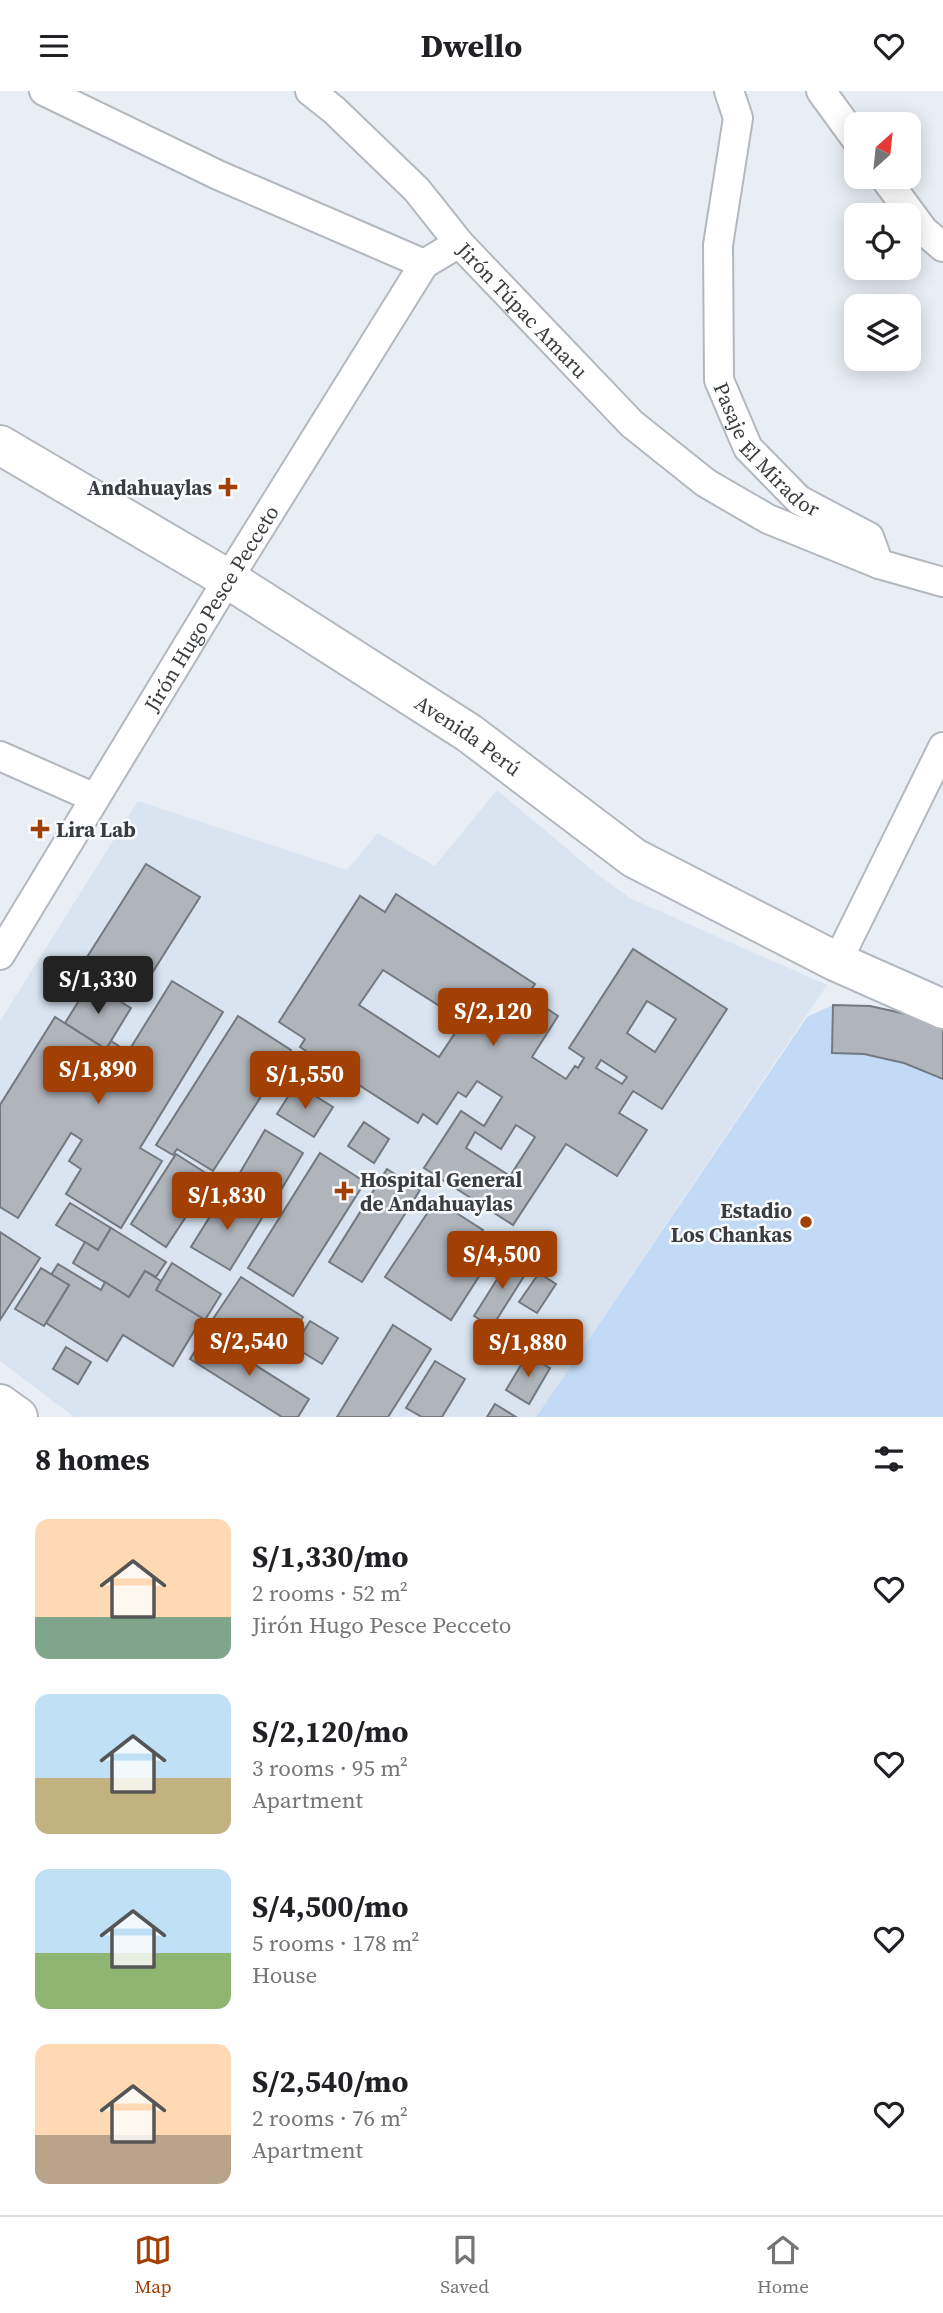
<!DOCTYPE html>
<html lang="en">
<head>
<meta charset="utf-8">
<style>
	body { margin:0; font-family:"Source Serif 4",serif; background:#f2f2f2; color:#202124; height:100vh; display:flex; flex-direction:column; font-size:26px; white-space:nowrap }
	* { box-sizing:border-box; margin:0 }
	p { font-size:23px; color:#757577 }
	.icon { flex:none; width:38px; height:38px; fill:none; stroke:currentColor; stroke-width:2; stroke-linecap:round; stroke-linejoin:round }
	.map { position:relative; height:1326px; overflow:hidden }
	.side { display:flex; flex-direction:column; background:#fff; flex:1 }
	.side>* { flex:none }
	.needle { width:46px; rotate:27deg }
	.tools { position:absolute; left:844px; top:21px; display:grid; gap:14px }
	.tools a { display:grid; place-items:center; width:77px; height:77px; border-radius:14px; background:#fff; box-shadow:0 4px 18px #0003; font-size:35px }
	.price { position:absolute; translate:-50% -60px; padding:0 16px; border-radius:7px; background:#a23f03; color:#fff; font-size:23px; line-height:46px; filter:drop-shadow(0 2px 4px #0008) }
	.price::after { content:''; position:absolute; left:50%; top:42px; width:21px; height:16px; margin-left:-10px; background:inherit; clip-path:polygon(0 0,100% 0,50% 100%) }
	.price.selected { background:#222; color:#fff }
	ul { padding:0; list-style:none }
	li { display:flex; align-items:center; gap:21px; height:175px; padding:0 35px }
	li span { display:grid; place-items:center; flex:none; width:196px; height:140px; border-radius:14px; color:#555 }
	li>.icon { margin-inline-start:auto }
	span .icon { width:84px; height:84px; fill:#fffc; stroke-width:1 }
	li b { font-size:30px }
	h2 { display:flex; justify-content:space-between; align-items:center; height:84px; padding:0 35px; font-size:30px }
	header { display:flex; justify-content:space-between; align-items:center; height:91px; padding:0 35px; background:#fff; font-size:32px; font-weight:700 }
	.dock { display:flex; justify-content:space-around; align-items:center; height:98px; border-top:2px solid #e0e0e0; background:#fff; font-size:19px; color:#757577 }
	.dock a { display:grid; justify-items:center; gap:4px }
	.dock .selected { color:#a23f03 }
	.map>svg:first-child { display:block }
	.built { fill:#d9e4f0 }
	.green { fill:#c3daf6 }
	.building { fill:#b0b5bc; stroke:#74797f; stroke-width:2; fill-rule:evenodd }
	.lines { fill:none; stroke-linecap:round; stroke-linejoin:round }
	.street-casing { stroke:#b3b8bf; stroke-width:32 }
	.secondary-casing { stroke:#b3b8bf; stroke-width:42 }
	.highway-casing { stroke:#b3b8bf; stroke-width:42 }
	.street { stroke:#fff; stroke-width:28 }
	.secondary { stroke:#fff; stroke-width:38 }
	.highway { stroke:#fff; stroke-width:38 }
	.poi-dot { fill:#a23f03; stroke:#f9fbfe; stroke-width:2.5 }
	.labels { text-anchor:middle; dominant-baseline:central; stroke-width:5; stroke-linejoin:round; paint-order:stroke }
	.street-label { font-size:21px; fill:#3a3c3f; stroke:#f9fbfe }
	.poi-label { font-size:21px; font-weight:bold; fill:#3a3c3f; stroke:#f9fbfe; text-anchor:end }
</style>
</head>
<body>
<header><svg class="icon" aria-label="menu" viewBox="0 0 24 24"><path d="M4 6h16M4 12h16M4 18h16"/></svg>Dwello<svg class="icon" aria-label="heart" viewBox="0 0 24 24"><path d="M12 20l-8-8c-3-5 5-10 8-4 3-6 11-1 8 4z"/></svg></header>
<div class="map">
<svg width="943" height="1326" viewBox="0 0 943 1326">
	<rect width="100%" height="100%" fill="#e9eef5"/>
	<path class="built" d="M497 699 597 783 630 807 827 894 536 1326H74L0 1270V930L138 710 347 779 378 742 435 775Z"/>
	<path class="green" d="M833 914 870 915 943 936V1326H536L807 926Z"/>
	<g class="building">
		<path d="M146 773 200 806 137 906 100 883 94 892 77 882Z"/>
		<path d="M396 803 535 893 527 904 558 925 532 966 566 988 575 975 578 977 584 967 569 957 633 858 727 918 662 1018 633 1000 619 1022 647 1039 617 1085 566 1053 513 1134 424 1077 461 1020 484 1035 502 1006 477 990 466 1006 458 1001 437 1033 423 1023 418 1032 300 956 305 948 279 931 360 805 385 821ZM383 879 463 930 439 966 359 914ZM647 910 676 928 655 961 627 942ZM601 969 627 986 622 993 596 977ZM516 1034 535 1046 510 1085 466 1057 475 1041 501 1058Z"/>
		<path d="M172 890 223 921 140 1057 162 1070 121 1137 66 1103 81 1078 69 1070 82 1049 71 1042 18 1127 0 1116V1014L55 926 106 958 111 950 128 961Z"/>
		<path d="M90 892 131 917 106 958 65 932Z"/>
		<path d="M833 914 870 915 920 926 943 936V988L904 972 864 963 832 962Z"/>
		<path d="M238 925 291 959 213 1080 177 1058 173 1064 156 1054Z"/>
		<path d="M296 993 333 1016 314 1046 277 1023Z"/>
		<path d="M364 1031 389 1048 374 1072 348 1055Z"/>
		<path d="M265 1039 303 1062 272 1114 234 1092Z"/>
		<path d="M320 1062 365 1091 293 1205 248 1177Z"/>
		<path d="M176 1063 212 1086 166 1156 131 1133Z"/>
		<path d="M387 1078 420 1099 362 1191 329 1171Z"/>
		<path d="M224 1103 262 1127 230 1179 191 1156Z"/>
		<path d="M436 1109 483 1139 479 1144 498 1156 451 1229 385 1186Z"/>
		<path d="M70 1112 111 1137 98 1159 56 1134Z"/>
		<path d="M111 1137 166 1171 156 1186 145 1180 129 1206 73 1172 85 1151 98 1159Z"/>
		<path d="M0 1141 40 1167 0 1229Z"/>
		<path d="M513 1163 531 1174 492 1236 474 1225Z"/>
		<path d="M172 1172 221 1203 205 1229 156 1199Z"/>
		<path d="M58 1173 101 1199 105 1191 129 1206 145 1180 161 1190 156 1199 202 1227 173 1275 123 1244 107 1270 46 1232 69 1194 51 1184Z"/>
		<path d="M41 1177 69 1194 44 1235 15 1218Z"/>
		<path d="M539 1182 556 1193 537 1222 519 1211Z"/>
		<path d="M241 1186 303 1226 274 1271 211 1231Z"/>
		<path d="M310 1230 338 1247 322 1273 294 1256Z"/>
		<path d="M393 1234 431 1258 388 1326H337Z"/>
		<path d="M206 1243 309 1308 298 1326H282L190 1268Z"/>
		<path d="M66 1256 91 1271 78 1293 53 1278Z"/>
		<path d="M527 1264 550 1277 529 1313 506 1299Z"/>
		<path d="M435 1270 465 1288 442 1326H422L406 1317Z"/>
		<path d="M495 1313 516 1326H487Z"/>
	</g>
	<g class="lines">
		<defs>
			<g id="street">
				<path d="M44 0 218 84 424 173"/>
				<path id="s1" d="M310 0 334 19 417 99 459 152 632 333 706 392 768 428 879 473 943 491"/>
				<path id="s2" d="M729 0 738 27 718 154 719 289 748 357 799 409 869 446 879 473"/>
				<path d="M821 0 856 48"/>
				<path d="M884 86 924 140 943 156"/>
				<path d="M0 665 95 707"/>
				<path id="s3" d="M0 864 228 488 424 173 459 152"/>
				<path d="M837 871 943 656"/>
			</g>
			<g id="secondary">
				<path id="s4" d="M0 354 228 488 469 642 634 767 837 871 943 918"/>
			</g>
			<path id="highway" d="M0 1313 18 1326"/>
		</defs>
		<use href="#street" class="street-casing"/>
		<use href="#secondary" class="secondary-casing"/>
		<use href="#highway" class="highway-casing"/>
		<use href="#street" class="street"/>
		<use href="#secondary" class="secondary"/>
		<use href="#highway" class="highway"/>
	</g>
	<g class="poi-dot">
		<path d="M224.5 385.5h7v7h7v7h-7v7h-7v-7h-7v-7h7z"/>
		<path d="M36.5 727.5h7v7h7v7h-7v7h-7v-7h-7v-7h7z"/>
		<path d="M340.5 1089.5h7v7h7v7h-7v7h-7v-7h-7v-7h7z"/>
		<circle cx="806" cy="1131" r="7"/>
	</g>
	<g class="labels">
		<g class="street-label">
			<text stroke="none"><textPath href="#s1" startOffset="306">Jirón Túpac Amaru</textPath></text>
			<text stroke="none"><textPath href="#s2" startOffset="378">Pasaje El Mirador</textPath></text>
			<text stroke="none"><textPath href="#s3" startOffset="406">Jirón Hugo Pesce Pecceto</textPath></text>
			<text stroke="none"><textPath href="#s4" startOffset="551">Avenida Perú</textPath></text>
		</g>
		<g class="poi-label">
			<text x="212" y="396">Andahuaylas</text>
			<text x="56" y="738" text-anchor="start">Lira Lab</text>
			<text x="360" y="1088" text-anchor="start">Hospital General<tspan x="360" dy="24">de Andahuaylas</tspan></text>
			<text x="792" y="1119">Estadio<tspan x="792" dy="24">Los Chankas</tspan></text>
		</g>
	</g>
</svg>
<div class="tools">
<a><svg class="needle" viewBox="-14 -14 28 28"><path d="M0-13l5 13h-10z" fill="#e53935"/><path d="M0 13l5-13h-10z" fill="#757577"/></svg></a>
<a><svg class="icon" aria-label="locate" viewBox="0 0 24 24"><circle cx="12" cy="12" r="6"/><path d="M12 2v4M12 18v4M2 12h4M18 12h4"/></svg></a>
<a><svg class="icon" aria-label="layers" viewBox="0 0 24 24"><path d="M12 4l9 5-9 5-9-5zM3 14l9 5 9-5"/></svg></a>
</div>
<b class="price selected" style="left:98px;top:925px">S/1,330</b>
<b class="price" style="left:493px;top:957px">S/2,120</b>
<b class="price" style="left:98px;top:1015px">S/1,890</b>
<b class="price" style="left:305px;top:1020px">S/1,550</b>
<b class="price" style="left:227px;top:1141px">S/1,830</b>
<b class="price" style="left:502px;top:1200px">S/4,500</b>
<b class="price" style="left:249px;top:1287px">S/2,540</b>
<b class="price" style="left:528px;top:1288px">S/1,880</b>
</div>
<section class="side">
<h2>8 homes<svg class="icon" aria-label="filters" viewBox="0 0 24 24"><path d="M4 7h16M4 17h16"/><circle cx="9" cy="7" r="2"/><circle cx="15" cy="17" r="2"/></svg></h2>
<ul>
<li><span style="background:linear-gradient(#ffd9b3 70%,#7fa58c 0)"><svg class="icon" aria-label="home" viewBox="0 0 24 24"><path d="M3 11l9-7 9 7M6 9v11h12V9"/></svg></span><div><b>S/1,330/mo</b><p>2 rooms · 52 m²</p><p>Jirón Hugo Pesce Pecceto</p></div><svg class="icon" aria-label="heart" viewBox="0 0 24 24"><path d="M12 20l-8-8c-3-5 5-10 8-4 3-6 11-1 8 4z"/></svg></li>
<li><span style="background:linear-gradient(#bfe0f5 60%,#c2b280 0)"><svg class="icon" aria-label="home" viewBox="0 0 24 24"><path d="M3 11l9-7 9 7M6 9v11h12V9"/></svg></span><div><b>S/2,120/mo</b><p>3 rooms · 95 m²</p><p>Apartment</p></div><svg class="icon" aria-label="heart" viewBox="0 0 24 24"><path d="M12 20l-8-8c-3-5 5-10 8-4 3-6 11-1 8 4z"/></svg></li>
<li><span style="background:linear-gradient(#bfe0f5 60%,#8fb573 0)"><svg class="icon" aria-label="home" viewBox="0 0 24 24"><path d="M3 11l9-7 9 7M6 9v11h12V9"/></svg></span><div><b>S/4,500/mo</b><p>5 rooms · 178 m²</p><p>House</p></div><svg class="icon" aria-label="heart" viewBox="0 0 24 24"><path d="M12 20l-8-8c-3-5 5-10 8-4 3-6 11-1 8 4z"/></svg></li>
<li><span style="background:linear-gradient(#ffd9b3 65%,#b9a48a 0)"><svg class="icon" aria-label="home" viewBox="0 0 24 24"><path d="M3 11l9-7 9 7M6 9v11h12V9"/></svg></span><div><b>S/2,540/mo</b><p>2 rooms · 76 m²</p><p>Apartment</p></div><svg class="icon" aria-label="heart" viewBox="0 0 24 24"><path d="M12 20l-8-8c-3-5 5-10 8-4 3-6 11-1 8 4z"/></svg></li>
</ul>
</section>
<nav class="dock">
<a class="selected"><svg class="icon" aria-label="map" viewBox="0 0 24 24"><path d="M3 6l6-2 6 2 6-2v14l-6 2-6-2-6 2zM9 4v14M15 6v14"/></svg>Map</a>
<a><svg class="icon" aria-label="saved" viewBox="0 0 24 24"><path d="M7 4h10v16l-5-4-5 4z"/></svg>Saved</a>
<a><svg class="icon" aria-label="home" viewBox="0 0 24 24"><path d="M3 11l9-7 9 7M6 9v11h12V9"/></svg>Home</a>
</nav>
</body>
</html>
